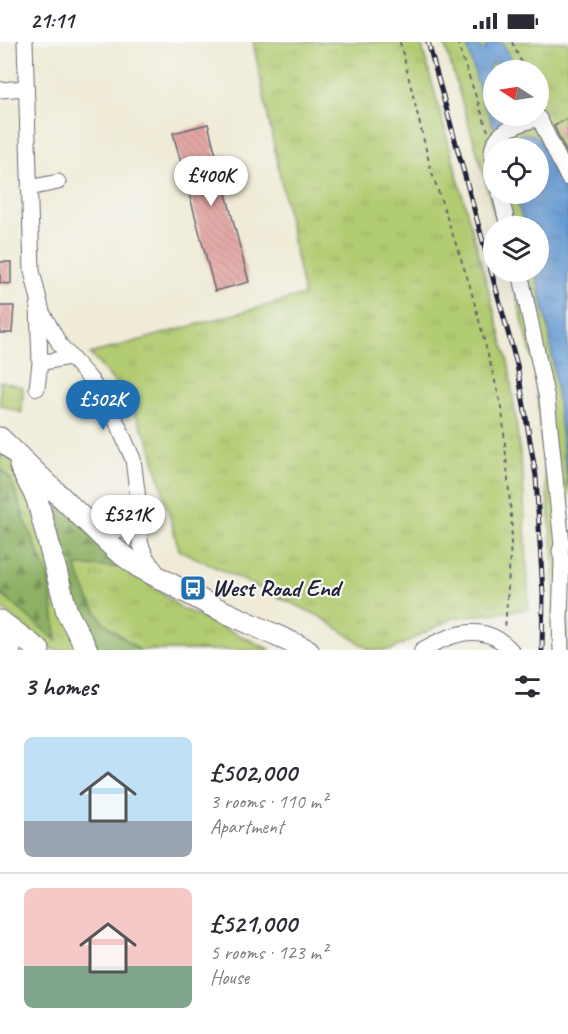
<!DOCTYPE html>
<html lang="en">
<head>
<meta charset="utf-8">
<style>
	body { margin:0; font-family:Caveat,sans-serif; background:#f2f2f3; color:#2b2b33; height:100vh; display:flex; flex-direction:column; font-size:22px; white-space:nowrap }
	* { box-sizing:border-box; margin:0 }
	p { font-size:20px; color:#7c7c81 }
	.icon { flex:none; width:33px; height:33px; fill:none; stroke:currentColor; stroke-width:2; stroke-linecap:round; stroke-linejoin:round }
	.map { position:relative; height:608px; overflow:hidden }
	.drawer { display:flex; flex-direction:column; background:#fff; flex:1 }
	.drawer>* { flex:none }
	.needle { width:39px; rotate:282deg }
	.fabs { position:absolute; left:483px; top:18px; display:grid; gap:12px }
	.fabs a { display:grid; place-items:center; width:66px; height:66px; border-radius:50%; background:#fff; box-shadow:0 6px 24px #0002; font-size:30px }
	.price { position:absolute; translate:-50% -51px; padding:0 14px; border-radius:21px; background:#fff; color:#222; font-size:20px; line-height:39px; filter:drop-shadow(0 2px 3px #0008) }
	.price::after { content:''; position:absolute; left:50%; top:36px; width:18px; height:14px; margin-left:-9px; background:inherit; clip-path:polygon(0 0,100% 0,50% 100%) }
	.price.current { background:#1f6fb2; color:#fff }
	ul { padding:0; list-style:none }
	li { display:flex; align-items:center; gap:18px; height:150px; padding:0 24px }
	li+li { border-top:2px solid #e1e1e2 }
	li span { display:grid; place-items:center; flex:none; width:168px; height:120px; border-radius:9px; color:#555 }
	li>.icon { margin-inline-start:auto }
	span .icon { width:72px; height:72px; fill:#fffc; stroke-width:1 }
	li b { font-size:26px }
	h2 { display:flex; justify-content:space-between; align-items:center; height:72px; padding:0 24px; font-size:26px }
	.status { display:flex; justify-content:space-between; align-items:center; height:42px; padding:0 30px; background:#fff; direction:ltr }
	.status svg { height:16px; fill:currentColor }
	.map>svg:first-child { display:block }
	.grass { fill:url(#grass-tufts); stroke:#6a7756; stroke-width:1.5; fill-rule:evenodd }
	.forest { fill:url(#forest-firs); stroke:#586950; stroke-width:1.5 }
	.water { fill:url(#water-ripples); stroke:#455f88; stroke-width:1.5 }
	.building { fill:url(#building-back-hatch) }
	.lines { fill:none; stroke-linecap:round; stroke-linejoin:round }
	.minor-casing { stroke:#6a6872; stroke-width:17 }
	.highway-casing { stroke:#6a6872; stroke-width:23 }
	.path { stroke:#6a6872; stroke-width:2; stroke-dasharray:4.5 4.5; stroke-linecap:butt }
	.minor { stroke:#fff; stroke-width:15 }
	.highway { stroke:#fff; stroke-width:21 }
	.rail-casing { stroke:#22223b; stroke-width:5 }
	.rail { stroke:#f6f6f2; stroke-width:3; stroke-dasharray:9; stroke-linecap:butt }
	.labels { text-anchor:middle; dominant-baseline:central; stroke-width:4.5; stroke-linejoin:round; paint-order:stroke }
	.poi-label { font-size:24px; font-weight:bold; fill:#22223b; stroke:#f6f6f2; text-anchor:start }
</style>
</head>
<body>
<div class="status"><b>21:11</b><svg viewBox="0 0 49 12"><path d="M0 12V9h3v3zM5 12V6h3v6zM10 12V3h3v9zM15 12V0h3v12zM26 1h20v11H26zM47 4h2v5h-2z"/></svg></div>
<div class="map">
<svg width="568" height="608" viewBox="0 0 568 608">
	<defs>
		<pattern id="grass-tufts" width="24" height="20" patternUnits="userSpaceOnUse" patternTransform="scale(1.5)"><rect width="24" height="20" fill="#b2cc72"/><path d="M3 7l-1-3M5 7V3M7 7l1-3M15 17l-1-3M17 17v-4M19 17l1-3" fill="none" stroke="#99af64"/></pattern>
		<pattern id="forest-firs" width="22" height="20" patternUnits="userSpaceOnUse" patternTransform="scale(1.5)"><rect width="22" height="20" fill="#8db064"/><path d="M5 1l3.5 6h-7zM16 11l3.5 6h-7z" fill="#738f54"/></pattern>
		<pattern id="water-ripples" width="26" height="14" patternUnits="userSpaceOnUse" patternTransform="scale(1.5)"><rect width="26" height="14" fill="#689cd4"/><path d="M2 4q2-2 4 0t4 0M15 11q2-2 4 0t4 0" fill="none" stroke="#557fad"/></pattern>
		<pattern id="building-back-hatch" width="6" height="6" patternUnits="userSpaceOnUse" patternTransform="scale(1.5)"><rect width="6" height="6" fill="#e3a7a5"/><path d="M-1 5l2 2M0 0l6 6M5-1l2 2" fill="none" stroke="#c28f8f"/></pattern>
	</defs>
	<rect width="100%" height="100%" fill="#f6f6f2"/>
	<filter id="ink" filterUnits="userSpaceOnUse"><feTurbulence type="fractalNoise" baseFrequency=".0167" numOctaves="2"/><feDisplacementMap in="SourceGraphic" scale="12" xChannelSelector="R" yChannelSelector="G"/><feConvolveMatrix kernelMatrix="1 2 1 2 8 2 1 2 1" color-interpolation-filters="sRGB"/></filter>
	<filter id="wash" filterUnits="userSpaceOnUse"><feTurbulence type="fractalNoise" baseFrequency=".008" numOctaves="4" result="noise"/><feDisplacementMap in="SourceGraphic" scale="24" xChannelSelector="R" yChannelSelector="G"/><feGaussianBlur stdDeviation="1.35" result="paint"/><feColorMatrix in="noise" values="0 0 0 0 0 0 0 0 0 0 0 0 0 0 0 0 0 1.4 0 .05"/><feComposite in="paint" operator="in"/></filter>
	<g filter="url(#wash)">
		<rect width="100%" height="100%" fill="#efebd7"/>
		<g class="grass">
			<path d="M253 0H421L509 324 523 437 529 567 453 576 391 608H370L319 574 179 508 149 399 121 348 90 312 304 253Z"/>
			<path d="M444 0H568V608H553L554 521 534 323 510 230H538V184H498L481 123ZM494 28H538V74H494ZM494 106H538V152H494Z"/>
			<path d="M0 339 23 345 22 371 0 363Z"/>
			<path d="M0 406 17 423 85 608H53L0 565V551L57 598 48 533 30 492 11 438 0 426Z"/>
			<path d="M75 523 128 525 181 566 271 608H139L103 580 89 558Z"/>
		</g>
		<g class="forest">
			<path d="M0 426 11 438 30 492 48 533 57 599 0 551Z"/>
			<path d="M52 454 128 525 75 524 89 558 103 580 139 608H96L80 574 67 537 59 490 48 457Z"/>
		</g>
		<g class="water">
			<path d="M466 0H476L481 7 486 8V0H502L515 24 504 25 493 20 489 25 490 35 493 46 494 74H509L496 84 492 83 489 72 484 65Z"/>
			<path d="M523 92C529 92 533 92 537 95 551 106 561 145 568 161V445L549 289 535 230H538V184H525L514 152H538V106H501L506 97Z"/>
		</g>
		<g id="blocks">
			<g class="building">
				<path d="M568 76V114L554 84Z"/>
				<path d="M208 82 249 240 215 249 173 91Z"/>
				<path d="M0 220H11V242L0 241Z"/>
				<path d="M0 264H14L12 291H0Z"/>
			</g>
		</g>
	</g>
	<g filter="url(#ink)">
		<use href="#blocks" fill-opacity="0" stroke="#6a6872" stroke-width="1.5"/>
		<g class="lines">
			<defs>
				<g id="minor">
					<path d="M25 0 32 229 42 270 60 303 90 337 113 372 133 417 141 481 140 501 147 517 159 533"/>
					<path d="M0 48 26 46"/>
					<path d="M494 126C484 91 512 84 539 76L568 136"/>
					<path d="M29 146 58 140"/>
					<path d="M500 152 508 184"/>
					<path d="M520 230 547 357 562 503 560 509 562 518 560 577 561 608"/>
					<path d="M40 321 70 315"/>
					<path d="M37 346 40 321 38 264"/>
					<path d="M94 481 114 489 129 487 135 465"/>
					<path d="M422 608C452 591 484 579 511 608"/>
				</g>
				<g id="highway">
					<path d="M0 396 116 508 139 525 214 565 308 608"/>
					<path d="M20 424 37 457 67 570 87 608"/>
					<path d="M0 579 39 608"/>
					<path d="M0 601 10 608"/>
				</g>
			</defs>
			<use href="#minor" class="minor-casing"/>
			<use href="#highway" class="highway-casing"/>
			<g class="path">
				<path d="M400 0 431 128 470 244 502 366 512 486 505 588"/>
				<path d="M457 0 488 89"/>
				<path d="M512 0 525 28"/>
			</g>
			<use href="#minor" class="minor"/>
			<use href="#highway" class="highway"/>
			<defs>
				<path id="rail" d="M428 0 517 323 536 434 543 552 542 608"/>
			</defs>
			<use href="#rail" class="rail-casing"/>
			<use href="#rail" class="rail"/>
		</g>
	</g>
	<defs>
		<symbol id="bus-square" viewBox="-11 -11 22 22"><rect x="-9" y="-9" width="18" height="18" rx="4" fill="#1f6fb2" stroke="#f6f6f2"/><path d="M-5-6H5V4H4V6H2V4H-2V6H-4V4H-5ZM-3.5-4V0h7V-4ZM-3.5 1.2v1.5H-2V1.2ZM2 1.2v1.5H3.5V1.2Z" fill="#fff"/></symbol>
	</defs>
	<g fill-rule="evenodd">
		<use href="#bus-square" x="178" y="531" width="30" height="30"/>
	</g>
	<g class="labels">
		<g class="poi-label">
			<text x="212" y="546">West Road End</text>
		</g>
	</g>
</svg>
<div class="fabs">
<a><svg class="needle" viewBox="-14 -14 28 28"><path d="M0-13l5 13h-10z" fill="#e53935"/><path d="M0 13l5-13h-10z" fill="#7c7c81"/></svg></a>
<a><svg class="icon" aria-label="locate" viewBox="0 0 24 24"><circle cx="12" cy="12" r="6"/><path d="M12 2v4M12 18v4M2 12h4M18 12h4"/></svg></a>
<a><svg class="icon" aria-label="layers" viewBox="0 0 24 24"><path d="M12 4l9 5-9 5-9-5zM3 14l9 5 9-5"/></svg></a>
</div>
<b class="price" style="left:211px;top:165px">£400K</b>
<b class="price current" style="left:103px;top:389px">£502K</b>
<b class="price" style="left:128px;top:504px">£521K</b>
</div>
<section class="drawer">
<h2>3 homes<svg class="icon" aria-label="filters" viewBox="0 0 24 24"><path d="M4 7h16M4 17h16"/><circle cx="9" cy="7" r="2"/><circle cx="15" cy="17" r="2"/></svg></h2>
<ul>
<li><span style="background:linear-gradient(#bfe0f5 70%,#9aa5b1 0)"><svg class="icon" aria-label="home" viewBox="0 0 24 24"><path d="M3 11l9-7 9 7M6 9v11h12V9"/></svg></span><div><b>£502,000</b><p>3 rooms · 110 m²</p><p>Apartment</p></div></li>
<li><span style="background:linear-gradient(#f6c9c9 65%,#7fa58c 0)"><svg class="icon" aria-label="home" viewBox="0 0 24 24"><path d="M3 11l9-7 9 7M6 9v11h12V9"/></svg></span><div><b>£521,000</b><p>5 rooms · 123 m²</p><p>House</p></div></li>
</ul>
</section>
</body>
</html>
